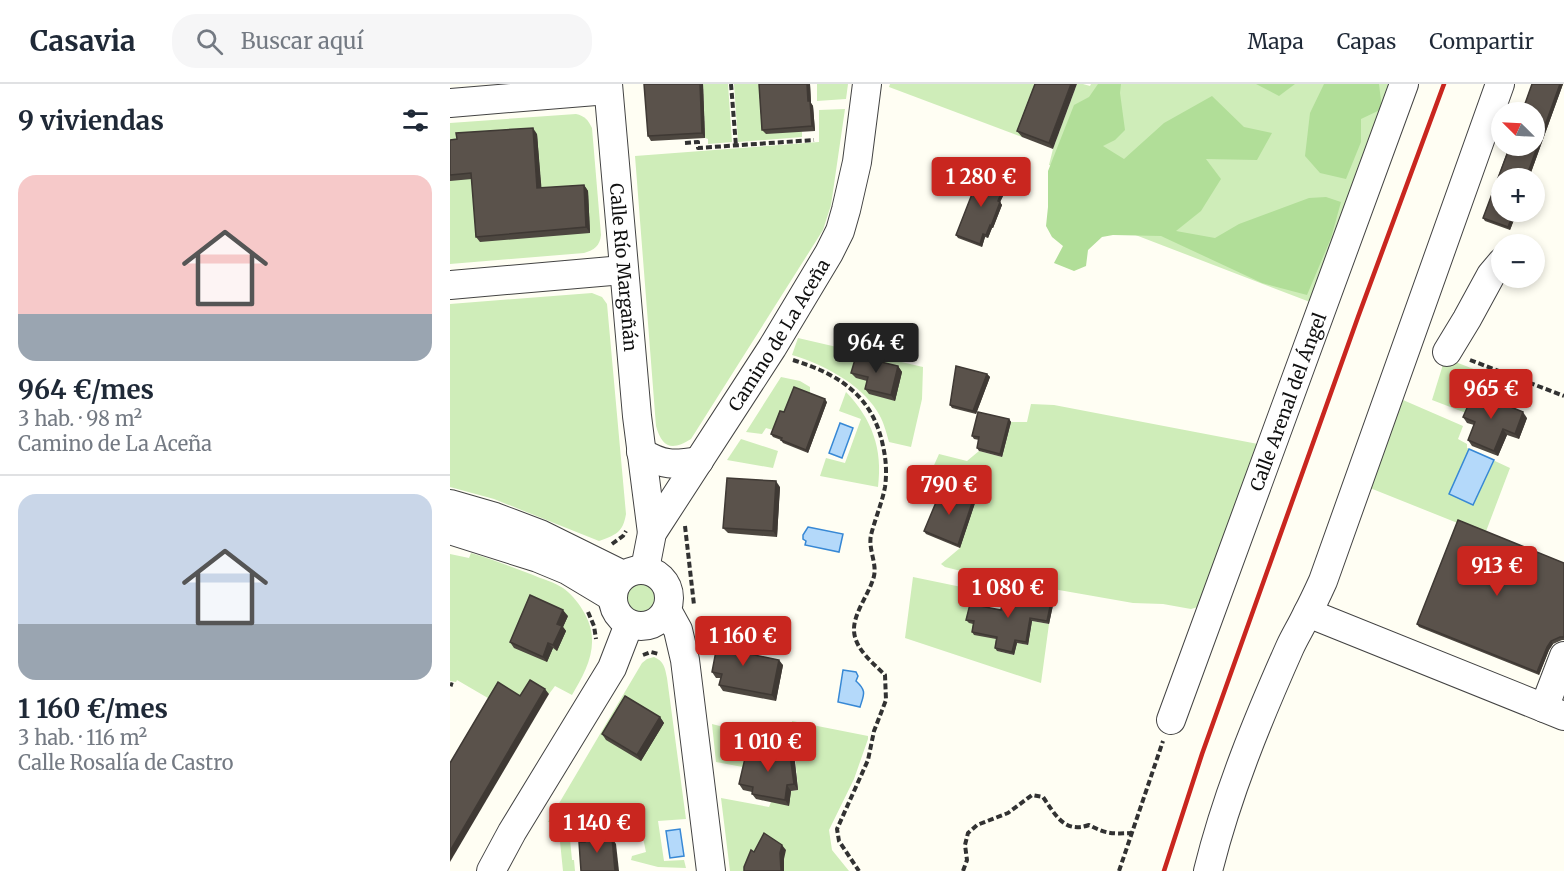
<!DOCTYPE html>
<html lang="es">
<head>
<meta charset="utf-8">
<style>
	body { margin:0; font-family:Merriweather,serif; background:#f6f6f7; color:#1f2937; height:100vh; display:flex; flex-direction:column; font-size:22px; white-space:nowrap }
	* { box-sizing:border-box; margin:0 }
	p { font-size:20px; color:#747a83 }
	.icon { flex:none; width:33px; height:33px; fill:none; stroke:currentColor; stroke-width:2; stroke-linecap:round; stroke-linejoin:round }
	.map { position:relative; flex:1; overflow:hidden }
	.panel { display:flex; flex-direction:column; background:#fff; width:450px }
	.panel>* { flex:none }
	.needle { width:39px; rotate:294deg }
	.controls { position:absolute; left:1041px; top:18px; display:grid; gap:12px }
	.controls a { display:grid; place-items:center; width:54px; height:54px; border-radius:50%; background:#fff; box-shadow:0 3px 9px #0003; font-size:30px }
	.price { position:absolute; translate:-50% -51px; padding:0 14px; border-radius:6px; background:#c9261f; color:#fff; font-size:20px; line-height:39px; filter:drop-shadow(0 2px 3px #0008) }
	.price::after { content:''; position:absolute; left:50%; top:36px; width:18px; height:14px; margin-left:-9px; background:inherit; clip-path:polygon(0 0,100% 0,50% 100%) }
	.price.selected { background:#222; color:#fff }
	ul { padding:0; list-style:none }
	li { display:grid; align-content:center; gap:12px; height:318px; padding:0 18px }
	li+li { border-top:2px solid #e0e1e3 }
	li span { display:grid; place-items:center; height:186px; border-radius:18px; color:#555 }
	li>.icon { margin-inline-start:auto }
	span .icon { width:108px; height:108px; fill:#fffc; stroke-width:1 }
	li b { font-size:26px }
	h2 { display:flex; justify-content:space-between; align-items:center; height:72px; padding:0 18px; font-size:26px }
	header { display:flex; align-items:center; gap:36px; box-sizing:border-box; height:84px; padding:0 30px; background:#fff; border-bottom:2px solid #e0e1e3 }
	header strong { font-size:28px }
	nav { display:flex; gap:33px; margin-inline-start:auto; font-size:21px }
	.search { width:420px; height:54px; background:#f6f6f7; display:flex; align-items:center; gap:15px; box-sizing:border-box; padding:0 21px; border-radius:24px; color:#747a83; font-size:22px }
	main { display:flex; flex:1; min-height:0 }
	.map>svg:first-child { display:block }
	.green { fill:#cfedb9 }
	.forest { fill:#b1de98 }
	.water { fill:#b4d9fa; stroke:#3788d5; stroke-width:1.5 }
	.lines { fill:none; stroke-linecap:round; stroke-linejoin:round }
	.minor-casing { stroke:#434343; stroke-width:30 }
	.path { stroke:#323232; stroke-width:4; stroke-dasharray:6 3; stroke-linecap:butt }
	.minor { stroke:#fff; stroke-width:28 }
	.rail { stroke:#c9261f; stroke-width:4.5 }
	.wall { fill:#4d4740 }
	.shaded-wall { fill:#3f3934 }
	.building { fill:#5a524b; stroke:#3f3934; stroke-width:1.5 }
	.labels { text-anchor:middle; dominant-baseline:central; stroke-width:6; stroke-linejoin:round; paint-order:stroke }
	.street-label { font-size:18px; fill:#101010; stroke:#fff }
</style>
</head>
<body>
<header>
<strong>Casavia</strong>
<div class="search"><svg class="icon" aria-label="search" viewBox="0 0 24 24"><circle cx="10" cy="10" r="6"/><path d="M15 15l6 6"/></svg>Buscar aquí</div>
<nav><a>Mapa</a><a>Capas</a><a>Compartir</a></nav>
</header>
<main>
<section class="panel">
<h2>9 viviendas<svg class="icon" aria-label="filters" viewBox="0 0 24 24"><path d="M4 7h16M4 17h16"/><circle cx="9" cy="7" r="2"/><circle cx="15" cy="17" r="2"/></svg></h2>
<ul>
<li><span style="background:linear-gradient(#f6c9c9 75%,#9aa5b1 0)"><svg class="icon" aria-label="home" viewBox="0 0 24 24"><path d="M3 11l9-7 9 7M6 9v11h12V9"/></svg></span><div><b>964 €/mes</b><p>3 hab. · 98 m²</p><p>Camino de La Aceña</p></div></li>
<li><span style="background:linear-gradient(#c9d6e8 70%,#9aa5b1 0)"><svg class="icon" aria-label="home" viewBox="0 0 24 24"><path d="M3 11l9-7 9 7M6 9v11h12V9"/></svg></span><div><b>1 160 €/mes</b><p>3 hab. · 116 m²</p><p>Calle Rosalía de Castro</p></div></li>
</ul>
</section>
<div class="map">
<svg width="1114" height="787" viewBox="0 0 1114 787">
	<rect width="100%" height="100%" fill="#fffef3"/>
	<g class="green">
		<path d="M253 0H278L282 58 258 60V55L255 54Z"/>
		<path d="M284 0H312L352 48V53L288 58Z"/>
		<path d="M367 0H398L396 15 367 17Z"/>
		<path d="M440 0H591L572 53 439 3Z"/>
		<path d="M627 0H633L640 2 641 0H941L860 218 623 127 624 89 599 81 603 65Z"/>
		<path d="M395 25 381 121 373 146 241 355C222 367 212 364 206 342L185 72 369 58V26Z"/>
		<path d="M126 30C135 32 138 36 142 44L151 151C150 162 144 166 134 169L0 180V39Z"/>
		<path d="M142 209 152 213 157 220 176 430C173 449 165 451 149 457L44 415 0 403V220Z"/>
		<path d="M348 254 473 283 472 315 461 363 439 358C436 347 433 336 427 327 410 299 372 280 342 271Z"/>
		<path d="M995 274 1034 289 1016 329 982 316Z"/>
		<path d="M331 293 350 297 360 303V311L326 347 316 344 312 350 296 348Z"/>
		<path d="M396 308C422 335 433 365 428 403L370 392 376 374 395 379 411 335 389 327Z"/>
		<path d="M953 316 1013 342 1008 355 1017 360V364L1060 384 1035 450 920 404Z"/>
		<path d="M581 320 604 321 808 360 748 523 741 525 713 520 683 519 535 493 495 483 491 480 510 464 491 405 477 397 489 370 517 377 529 367 552 373 561 338H577Z"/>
		<path d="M291 355 328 367 323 384 277 376Z"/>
		<path d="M21 469C42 475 62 483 83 491 92 495 104 498 113 504 127 514 142 536 142 555 143 575 132 594 122 611L105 602 99 610 83 601 74 617H43L7 596 6 598 0 597V470L19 474Z"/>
		<path d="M463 493 526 506 522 523 526 540 549 556 547 567 564 571 567 559 578 561 582 537 599 540 591 599 455 554Z"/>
		<circle cx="190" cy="514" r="15"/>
		<path d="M204 573C214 577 215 584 217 594L236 735 208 737 214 777 234 776 236 784 208 783 181 776 182 772 196 768 191 745 120 755 122 776H124L125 787H113L108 738H98L192 579 197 575Z"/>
		<path d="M342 637 418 652V655L404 695 379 746 382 766 399 787H280L271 714 319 723 321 718 341 707 348 706Z"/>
		<path d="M262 640 305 651 312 656 317 673 298 684 266 678Z"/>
	</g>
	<g class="forest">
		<path d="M648 0H671L670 9 675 46 665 56 653 62 674 75 714 39 762 12 794 43 822 49 807 76 756 75 771 95 751 127 726 147 765 154 789 140 859 114 876 113 891 118 881 154 857 211 812 199 711 152 663 151 652 153 638 166 636 182 624 187 604 179 613 162 602 153 596 142 598 123V87L624 21 639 13Z"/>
		<path d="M806 0H845L829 12Z"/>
		<path d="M874 0H929L932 25 911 35V58L896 95 870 89 855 72 860 29Z"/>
	</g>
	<g class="water">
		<path d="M390 339 403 344 392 374 379 369Z"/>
		<path d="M1019 365 1044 376 1023 421 999 410Z"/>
		<path d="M358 443 393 450 389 468 355 461 356 457 353 455V451Z"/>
		<path d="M393 586 406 588 408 592 406 597C417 607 414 610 410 623L388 618Z"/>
		<path d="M230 745 234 772 220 774 216 747Z"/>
	</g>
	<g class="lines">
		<defs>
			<g id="minor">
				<path id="s1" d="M158 0 187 332 202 449"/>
				<path d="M0 19 158 6"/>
				<path d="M0 201 173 186"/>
				<path d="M997 268 1017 235 1041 191 1052 178"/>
				<path d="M191 368C213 382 224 381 249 377"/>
				<path d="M0 420 45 433 90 450 173 491"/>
				<path d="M0 446 88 474 117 486 162 513"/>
				<path id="s2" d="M195 485 202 449 322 264 379 169 390 147 396 126 407 78 417 0"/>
				<circle cx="191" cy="514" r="28"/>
				<path d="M217 526 228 546 235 576 261 787"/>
				<path d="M858 529 1114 632"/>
				<path d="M1094 624 1114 572"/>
				<path id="s3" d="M721 636 954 0"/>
				<path d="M41 787 62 748 162 584 179 540"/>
				<path d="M758 787C777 710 808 635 840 563 845 552 852 541 857 530 863 519 868 508 873 497L1050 0"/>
			</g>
		</defs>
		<use href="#minor" class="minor-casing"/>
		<g class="path">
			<path d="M281 0 286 62"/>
			<path d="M235 59 248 58V64L364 56"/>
			<path d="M343 276C389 290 423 312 433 362 436 375 437 389 435 403 432 419 425 435 421 451 418 465 427 479 424 492 420 509 403 529 404 547 405 565 423 579 435 591L436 616 424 647 418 676 387 745 389 757 409 787"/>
			<path d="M1020 276 1114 312"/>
			<path d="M235 442 244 521"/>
			<path d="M162 460 173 452 176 447"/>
			<path d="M138 528 144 542 146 555"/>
			<path d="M193 571 201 568 209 570"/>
			<path d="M0 600 3 601"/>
			<path d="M513 787 517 776 515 761 518 749 527 741 558 729 582 711 593 713C605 730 614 750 639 741 656 750 663 750 682 749"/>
			<path d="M669 787 713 657"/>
		</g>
		<use href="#minor" class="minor"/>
		<path class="rail" d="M714 787 752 670 908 233 994 0"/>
	</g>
	<g class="wall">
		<path d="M253 0 255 54 201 57 198 52Z"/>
		<path d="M309 0H360L361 19 363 22 365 47 316 50 312 46Z"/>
		<path d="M585 0 603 65 572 53 567 47Z"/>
		<path d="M1082 0H1113L1079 94H1052V128H1067L1060 146 1035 137 1033 134Z"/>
		<path d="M87 50 91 104 134 101 138 107 140 149 30 158 26 153 22 95 0 97V56Z"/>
		<path d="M553 96 555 98 552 107 554 110 550 118 552 121 543 144H542L538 154 535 153 532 163 508 154 506 151Z"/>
		<path d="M448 282 452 288 445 317 419 310 415 305 417 297 406 294 401 289Z"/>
		<path d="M537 290 540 293 526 330 502 324 500 321Z"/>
		<path d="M377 318 358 369 333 359 331 356 323 353 321 350 334 328Z"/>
		<path d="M1013 333 1077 334 1069 355 1057 351 1048 372 1022 362 1018 356 1024 341 1017 339Z"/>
		<path d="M559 335 561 338 552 373 529 367 527 364 529 356 524 355 522 352Z"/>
		<path d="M330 403 327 453 278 449 273 444Z"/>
		<path d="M523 416 525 419 510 464 476 450 474 447Z"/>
		<path d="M1114 479V556H1112L1103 560 1099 566 1089 591 969 543 967 540Z"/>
		<path d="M601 518 603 521 599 540 582 537 578 561 567 559 564 571 547 567 545 564 546 555 524 551 522 548 523 540 519 539 516 536 551 526Z"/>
		<path d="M118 532 113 543 116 547 107 567 103 564 97 578 64 564 60 558Z"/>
		<path d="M293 556 291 568 333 581 326 617 273 607 269 601 271 594H266L262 588Z"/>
		<path d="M210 633 214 639 191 677 156 656 152 650Z"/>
		<path d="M339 664 344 670 348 706 341 707 339 722 306 715 302 710V708L293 706 289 700Z"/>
	</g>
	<g class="shaded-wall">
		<path d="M250 0H253L255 54 252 49Z"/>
		<path d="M357 0H360L361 19 363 22 365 47 362 42 358 17Z"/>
		<path d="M621 0H627L603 65 599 59Z"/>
		<path d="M1110 0H1113L1079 94H1076Z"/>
		<path d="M83 44 87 50 92 110 87 104Z"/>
		<path d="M553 96 555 98 552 107 554 110 550 118 552 121 543 144 541 142 548 117 549 106Z"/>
		<path d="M134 101 138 107 140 149 136 143Z"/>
		<path d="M1064 128H1067L1060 146 1058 143Z"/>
		<path d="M540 141 542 144 538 154 536 151Z"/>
		<path d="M533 150 535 153 532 163 530 160Z"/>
		<path d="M448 282 452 288 445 317 441 311Z"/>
		<path d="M537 290 540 293 526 330 523 327Z"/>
		<path d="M375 315 377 318 358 369 356 366Z"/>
		<path d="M1073 328 1077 334 1069 355 1065 350Z"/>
		<path d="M559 335 561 338 552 373 550 370Z"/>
		<path d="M1053 345 1057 351 1048 372 1044 367Z"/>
		<path d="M326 397 330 403 327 453 323 447Z"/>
		<path d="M523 416 525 419 510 464 508 461Z"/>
		<path d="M601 518 603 521 599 540 597 537Z"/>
		<path d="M113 526 118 532 113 543 116 547 107 567 103 561 107 540Z"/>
		<path d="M580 534 582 537 578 561 576 558Z"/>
		<path d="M289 550 293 556 290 573 285 567Z"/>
		<path d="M565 556 567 559 564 571 562 568Z"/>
		<path d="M1101 557 1103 560 1099 566 1089 591 1087 588 1097 563Z"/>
		<path d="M98 559 103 564 97 578 93 573Z"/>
		<path d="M329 576 333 581 326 617 322 611Z"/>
		<path d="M95 605 99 610 0 778V767Z"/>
		<path d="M210 633 214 639 191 677 187 671Z"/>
		<path d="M339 664 344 670 348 706 344 700Z"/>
		<path d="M337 701 341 707 339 722 335 716Z"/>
		<path d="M162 754 166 760 169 787H165Z"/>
		<path d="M332 761 336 766 334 775V787H331L330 769Z"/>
	</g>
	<g class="building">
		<path d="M194 0H250L252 49 198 52Z"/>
		<path d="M309 0H357L358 17H360L362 42 312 46Z"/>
		<path d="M585 0H621L599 59 567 47Z"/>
		<path d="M1082 0H1110L1076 94H1052V128H1064L1058 143 1033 134 1060 62H1084V28H1072Z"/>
		<path d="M83 44 87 104 134 101 136 143 26 153 21 89 0 91V56L7 55 6 49Z"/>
		<path d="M531 87 553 96 549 106 552 107 548 117 550 118 541 142 540 141 536 151 533 150 530 160 506 151Z"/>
		<path d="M406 272 448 282 441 311 415 305 418 293 401 289Z"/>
		<path d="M506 282 537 290 523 327 500 321Z"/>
		<path d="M344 303 375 315 356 366 331 356 332 354 321 350 330 327 334 328Z"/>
		<path d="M1024 308 1073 328 1065 350 1053 345 1044 367 1018 356 1025 338 1013 333Z"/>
		<path d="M528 328 559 335 550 370 527 364 529 353 522 352Z"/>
		<path d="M277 394 326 397 323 447 273 444Z"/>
		<path d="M492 404 523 416 508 461 474 447Z"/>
		<path d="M1008 436 1114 479V553H1110L1101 557 1097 563 1087 588 967 540Z"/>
		<path d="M554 509 601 518 597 537 580 534 576 558 565 556 562 568 545 564 547 553 522 548 524 537 516 536 520 520 551 526Z"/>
		<path d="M80 511 113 526 107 540 112 542 103 561 98 559 93 573 60 558Z"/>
		<path d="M270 546 289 550 285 567 329 576 322 611 269 601 272 590 262 588Z"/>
		<path d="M80 596 95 605 0 767V679L48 598 70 612Z"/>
		<path d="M175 612 210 633 187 671 152 650Z"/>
		<path d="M339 664 344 700 337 701 335 716 302 710 303 703 289 700 296 670Z"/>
		<path d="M314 749 332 761 330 769 331 787H294V783L301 766 304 768Z"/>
		<path d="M155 751V754H162L165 787H131L129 758H135L134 753Z"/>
	</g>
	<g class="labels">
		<g class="street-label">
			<text stroke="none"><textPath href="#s1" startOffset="184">Calle Río Margañán</textPath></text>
			<text stroke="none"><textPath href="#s2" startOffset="272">Camino de La Aceña</textPath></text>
			<text stroke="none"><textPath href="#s3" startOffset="339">Calle Arenal del Ángel</textPath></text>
		</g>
	</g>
</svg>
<div class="controls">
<a><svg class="needle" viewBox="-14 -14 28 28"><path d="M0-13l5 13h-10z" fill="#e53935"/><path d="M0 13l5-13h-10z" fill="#747a83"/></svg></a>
<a>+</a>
<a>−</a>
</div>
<b class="price" style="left:531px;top:124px">1 280 €</b>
<b class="price selected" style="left:426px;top:290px">964 €</b>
<b class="price" style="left:1041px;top:336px">965 €</b>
<b class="price" style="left:499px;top:432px">790 €</b>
<b class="price" style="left:1047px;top:513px">913 €</b>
<b class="price" style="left:558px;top:535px">1 080 €</b>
<b class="price" style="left:293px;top:583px">1 160 €</b>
<b class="price" style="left:318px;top:689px">1 010 €</b>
<b class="price" style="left:147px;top:770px">1 140 €</b>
</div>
</main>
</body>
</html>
